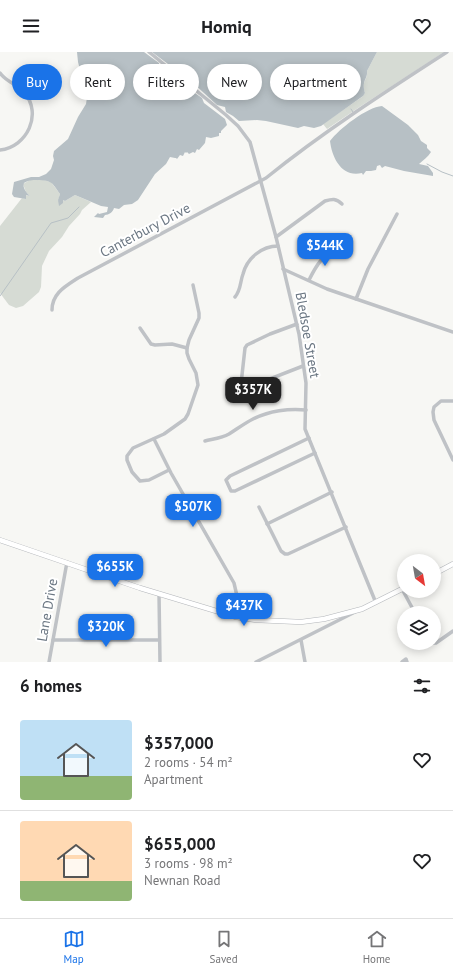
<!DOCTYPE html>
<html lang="en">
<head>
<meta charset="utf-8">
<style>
	body { margin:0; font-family:"PT Sans",sans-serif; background:#f6f6f6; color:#202124; height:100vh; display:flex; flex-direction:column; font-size:15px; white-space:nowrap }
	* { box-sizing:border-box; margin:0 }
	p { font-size:13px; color:#757577 }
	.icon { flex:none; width:22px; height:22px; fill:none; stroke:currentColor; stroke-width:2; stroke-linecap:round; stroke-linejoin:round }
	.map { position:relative; height:610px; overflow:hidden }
	.details { display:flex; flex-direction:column; background:#fff; flex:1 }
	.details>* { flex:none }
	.banner { position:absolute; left:12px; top:12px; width:429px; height:36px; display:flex; gap:8px }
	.needle { width:26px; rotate:149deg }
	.controls { position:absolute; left:397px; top:502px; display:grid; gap:8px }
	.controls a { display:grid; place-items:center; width:44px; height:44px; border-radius:50%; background:#fff; box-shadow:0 2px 10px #0003; font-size:20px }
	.price { position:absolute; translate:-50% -34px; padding:0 9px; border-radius:8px; background:#1a73e8; color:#fff; font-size:13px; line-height:26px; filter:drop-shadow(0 1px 2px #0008) }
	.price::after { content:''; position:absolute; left:50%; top:24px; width:12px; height:9px; margin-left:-6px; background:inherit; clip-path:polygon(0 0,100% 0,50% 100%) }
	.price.on { background:#222; color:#fff }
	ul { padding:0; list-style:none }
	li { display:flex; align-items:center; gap:12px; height:100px; padding:0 20px }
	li+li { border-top:1px solid #e0e0e0 }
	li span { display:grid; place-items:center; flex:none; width:112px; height:80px; border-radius:4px; color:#555 }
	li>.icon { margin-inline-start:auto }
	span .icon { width:48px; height:48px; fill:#fffc; stroke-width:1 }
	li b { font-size:17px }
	h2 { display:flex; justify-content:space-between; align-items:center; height:48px; padding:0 20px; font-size:17px }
	.pill { padding:0 14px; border-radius:18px; background:#fff; box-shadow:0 2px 10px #0003; font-size:14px; line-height:36px }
	.pill.on { background:#1a73e8; color:#fff }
	header { display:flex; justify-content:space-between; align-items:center; height:52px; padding:0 20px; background:#fff; font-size:18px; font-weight:600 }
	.tab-bar { display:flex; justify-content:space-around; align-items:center; height:56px; border-top:1px solid #e0e0e0; background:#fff; font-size:11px; color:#757577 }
	.tab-bar a { display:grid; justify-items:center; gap:2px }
	.tab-bar .on { color:#1a73e8 }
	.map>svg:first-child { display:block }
	.green { fill:#d6dbd4 }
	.water { fill:#b7c0c5 }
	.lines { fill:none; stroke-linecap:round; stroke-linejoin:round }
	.stream { stroke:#b7c0c5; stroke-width:1 }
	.major-casing { stroke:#b3b6ba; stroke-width:5.5 }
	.minor { stroke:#bfc2c6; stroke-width:3.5 }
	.major { stroke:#fff; stroke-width:4.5 }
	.labels { text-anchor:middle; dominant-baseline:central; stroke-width:4; stroke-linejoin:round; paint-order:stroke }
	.street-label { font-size:14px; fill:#6a7682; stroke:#fff }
</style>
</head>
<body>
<header><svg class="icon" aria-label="menu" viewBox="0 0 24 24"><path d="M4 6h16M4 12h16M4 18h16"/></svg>Homiq<svg class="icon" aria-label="heart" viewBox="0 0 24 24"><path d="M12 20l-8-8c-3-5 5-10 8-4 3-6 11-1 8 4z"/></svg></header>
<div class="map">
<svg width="453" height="610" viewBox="0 0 453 610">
	<rect width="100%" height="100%" fill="#f7f7f4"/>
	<g class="green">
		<path d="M377 0H444L358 56 327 77 323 72 362 45 365 41C361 29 368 28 367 19Z"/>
		<path d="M30 128H43L51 130 60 142 58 149H63V148L65 149 75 143 91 150 82 158 80 162 69 174 62 185 49 199 42 214 41 235 39 240 23 254 16 256 9 253 0 241V174L22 146 26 147 25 143 30 144 26 140 23 132Z"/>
	</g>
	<g class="water">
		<path d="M77 0H144L159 11V13L172 25 202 46 204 51 225 67 227 73 221 79V81H219V84L211 86 206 85 205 91 199 98 197 97 195 101 193 100 189 102 187 100 186 101 185 100 183 104 180 103 177 107 176 106H175L170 105 166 112 155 122 138 148 132 152 124 153 119 157 114 156C113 160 109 163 105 163L103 166 94 165 98 161 99 162 107 160 108 155 101 154 75 143 65 149 63 148V151L59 154 58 148 60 142C51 129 52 129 37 128 32 128 29 128 24 131 22 136 27 141 30 144L26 143V147L14 145 12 142 14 130 31 125H39L46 122 51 117 54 108 53 104 54 99 68 87 78 65 86 52 87 45 78 10Z"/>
		<path d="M152 0H377L367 19C368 27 361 29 365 41L363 44 321 74 314 76 304 74 298 76 266 69 257 68 239 69 233 64 226 60 225 55 217 53 192 30Z"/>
		<path d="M382 54 408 73 418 83 421 89 427 93V96L431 100C428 105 423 108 419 112L428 114 433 121V124L404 119 385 114 382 116 380 113 377 114 376 118 371 119H366L363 123 362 121C342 126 332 106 330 89 339 77 367 55 382 54Z"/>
	</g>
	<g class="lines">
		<g class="stream">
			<path d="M351 57 353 60"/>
			<path d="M427 112 442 120 453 124"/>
			<path d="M0 244 51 171 68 166 79 155"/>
		</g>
		<defs>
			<g id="major">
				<path d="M0 488 140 536 236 565 256 568 301 570 324 567 362 557 404 536"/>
				<path d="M434 522 453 512"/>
			</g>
		</defs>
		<use href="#major" class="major-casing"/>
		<g class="minor">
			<path d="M149 0 226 63 238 74 250 90 276 185 299 282 306 331 305 377 376 551"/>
			<path d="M0 21C6 30 17 32 24 40 43 62 27 95 0 98"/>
			<path d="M276 185 325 149C332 147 336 146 342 152"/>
			<path d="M283 217 327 237 453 280"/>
			<path d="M309 228C316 214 323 201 339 197"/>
			<path d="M235 245C241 238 240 230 243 222 247 206 262 194 278 194"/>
			<path d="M356 247 368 217 397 162"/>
			<path d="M52 258C52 241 66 234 78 226L266 126C323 80 385 40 447 0"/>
			<path d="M297 272 270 282 247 293 245 296 241 332 245 336 249 335 303 314"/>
			<path d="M140 276 151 292 155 293 172 292 187 296"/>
			<path d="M453 349H441L434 355 433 360 434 368 453 408"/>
			<path d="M309 386 230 424 226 428 231 439H235L315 401"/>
			<path d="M154 387 171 421 234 531 237 544 236 565"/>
			<path d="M205 389C213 387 222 386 229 382 237 377 245 371 253 367 269 359 289 356 306 358"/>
			<path d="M169 418 149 428 140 429 132 420 127 408V404L133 396 164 382 185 367 188 362 198 333 196 321 189 307 187 301V296L189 288 199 266V261L193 233"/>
			<path d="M259 455 281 499 285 502H288L346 475"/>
			<path d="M267 472 332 440"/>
			<path d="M402 537 415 561"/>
			<path d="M159 541 160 610"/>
			<path d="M53 588H159"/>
			<path d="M301 588 305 610"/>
			<path d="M433 591H436L453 579"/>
			<path d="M49 610 67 510"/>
			<path d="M256 610 355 560"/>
			<path d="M402 610 406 607 407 610"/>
		</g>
		<use href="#major" class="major"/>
	</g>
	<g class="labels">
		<g class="street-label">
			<text transform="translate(145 178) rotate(-28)">Canterbury Drive</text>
			<text transform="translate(308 283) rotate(80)">Bledsoe Street</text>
			<text transform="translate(47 558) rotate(-80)">Lane Drive</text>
		</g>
	</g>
</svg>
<div class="controls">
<a><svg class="needle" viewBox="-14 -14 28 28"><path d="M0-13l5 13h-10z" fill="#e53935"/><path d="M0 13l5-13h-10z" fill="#757577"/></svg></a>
<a><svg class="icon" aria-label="layers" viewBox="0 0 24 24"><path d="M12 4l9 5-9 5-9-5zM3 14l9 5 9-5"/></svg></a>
</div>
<b class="price" style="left:325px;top:215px">$544K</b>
<b class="price on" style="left:253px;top:359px">$357K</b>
<b class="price" style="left:193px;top:476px">$507K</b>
<b class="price" style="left:115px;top:536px">$655K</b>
<b class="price" style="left:244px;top:575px">$437K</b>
<b class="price" style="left:106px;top:596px">$320K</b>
<div class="banner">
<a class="pill on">Buy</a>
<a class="pill">Rent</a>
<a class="pill">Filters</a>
<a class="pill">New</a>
<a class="pill">Apartment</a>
</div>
</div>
<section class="details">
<h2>6 homes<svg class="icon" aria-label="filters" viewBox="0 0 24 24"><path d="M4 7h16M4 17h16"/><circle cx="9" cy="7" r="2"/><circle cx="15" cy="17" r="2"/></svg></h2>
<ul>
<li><span style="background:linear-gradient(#bfe0f5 70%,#8fb573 0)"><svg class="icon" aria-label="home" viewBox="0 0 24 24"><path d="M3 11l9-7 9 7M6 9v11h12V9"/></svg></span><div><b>$357,000</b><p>2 rooms · 54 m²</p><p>Apartment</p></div><svg class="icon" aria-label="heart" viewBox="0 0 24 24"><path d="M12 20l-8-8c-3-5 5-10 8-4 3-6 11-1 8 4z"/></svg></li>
<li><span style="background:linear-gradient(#ffd9b3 75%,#8fb573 0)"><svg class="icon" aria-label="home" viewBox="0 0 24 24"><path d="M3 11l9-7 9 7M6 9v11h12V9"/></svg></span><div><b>$655,000</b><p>3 rooms · 98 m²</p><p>Newnan Road</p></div><svg class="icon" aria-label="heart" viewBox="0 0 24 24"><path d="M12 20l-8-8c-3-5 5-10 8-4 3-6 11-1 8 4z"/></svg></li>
</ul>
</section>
<nav class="tab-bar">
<a class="on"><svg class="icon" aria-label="map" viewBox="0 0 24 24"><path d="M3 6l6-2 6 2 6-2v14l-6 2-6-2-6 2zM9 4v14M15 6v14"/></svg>Map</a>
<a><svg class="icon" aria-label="saved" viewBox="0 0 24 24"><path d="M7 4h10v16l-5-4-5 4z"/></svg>Saved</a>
<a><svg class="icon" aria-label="home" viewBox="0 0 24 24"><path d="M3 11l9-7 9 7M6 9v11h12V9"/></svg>Home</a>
</nav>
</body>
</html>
